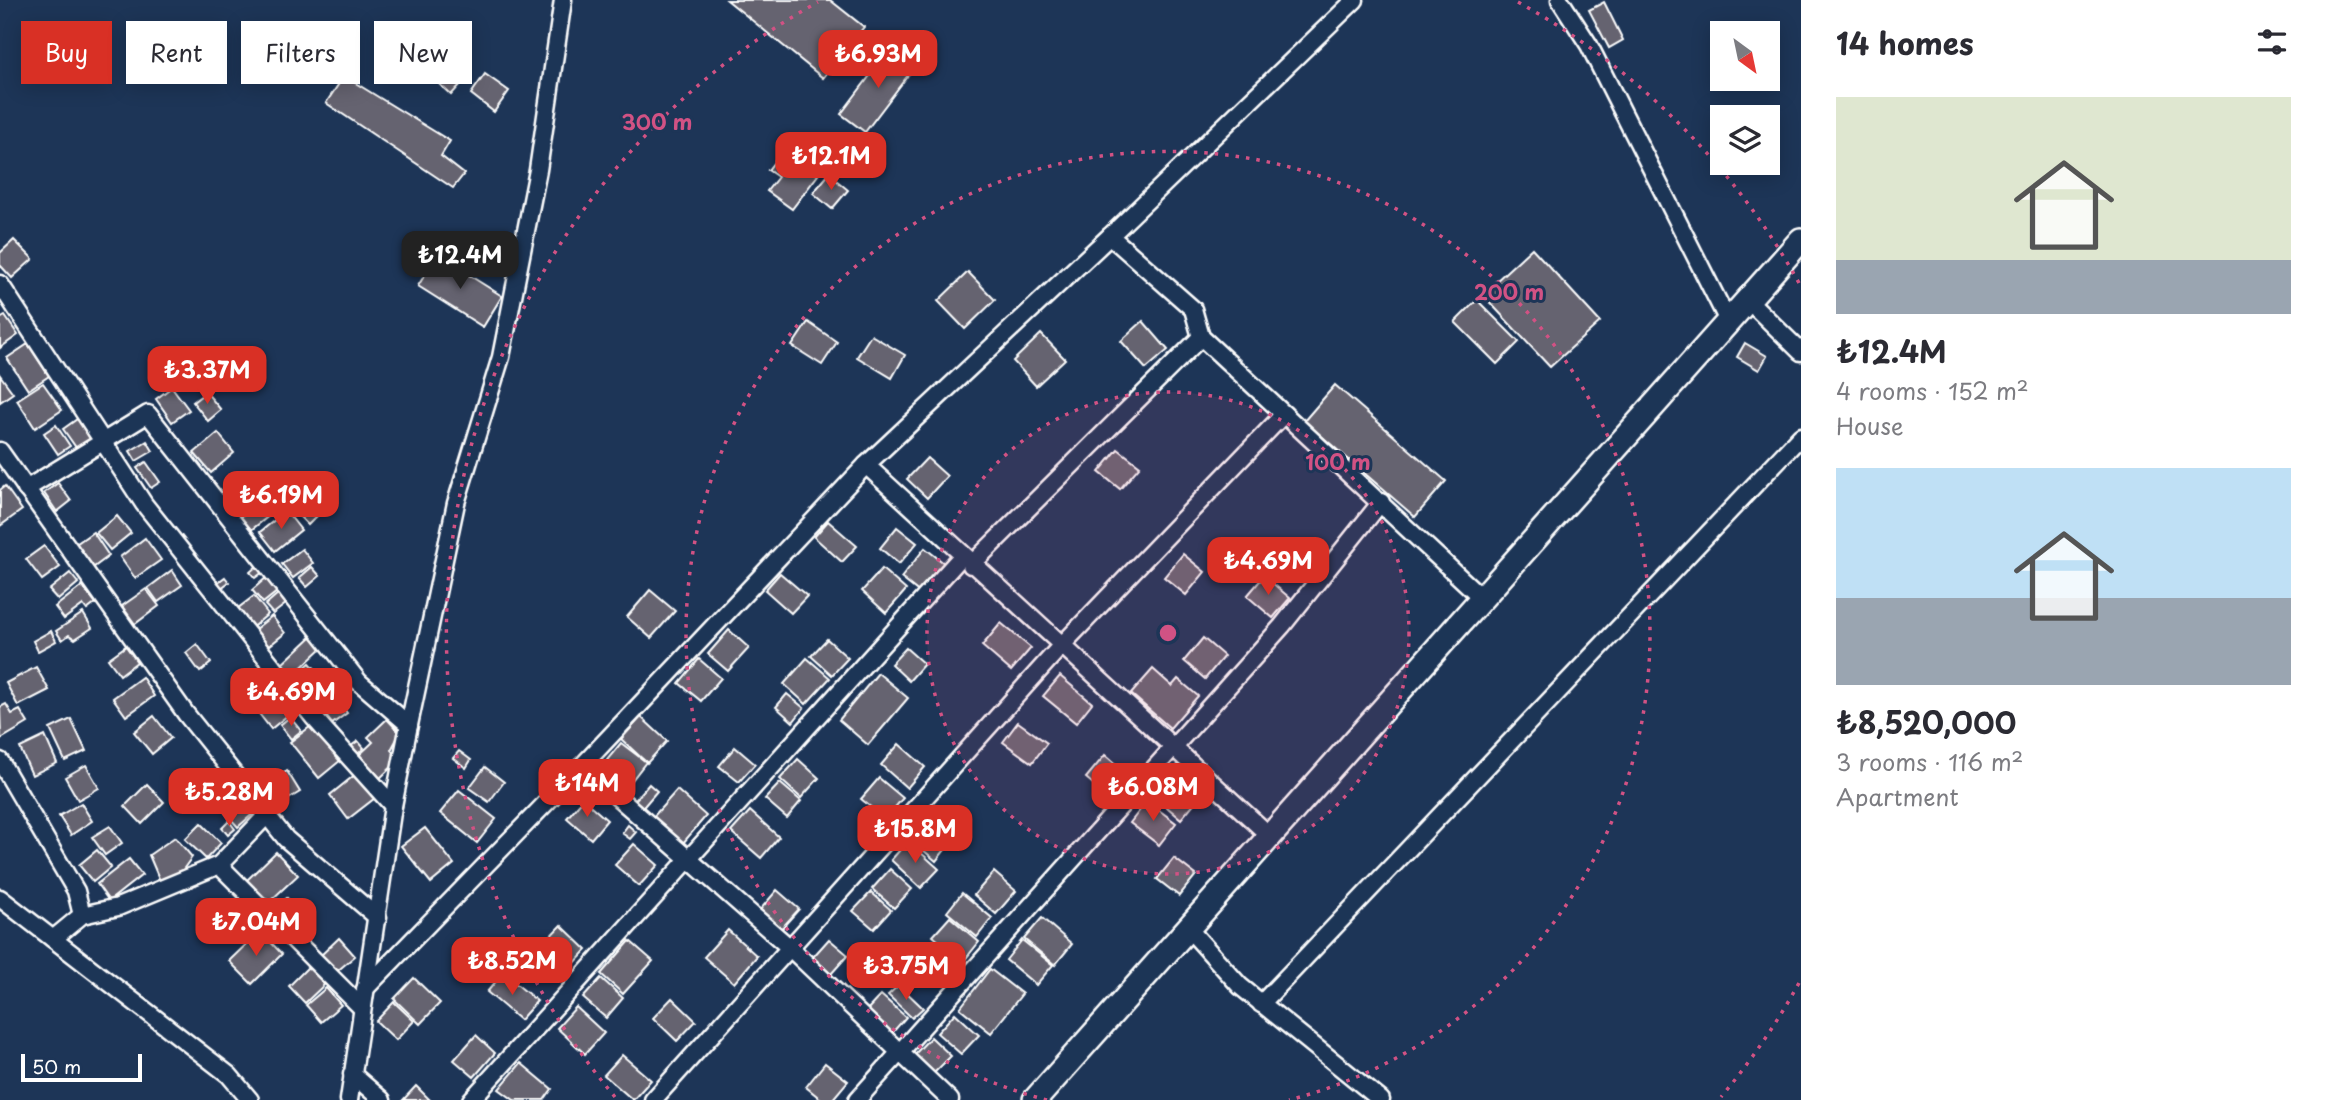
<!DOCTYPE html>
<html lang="en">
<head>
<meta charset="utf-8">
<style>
	body { margin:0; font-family:"Playpen Sans",sans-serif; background:#f2f2f3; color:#2b2b33; height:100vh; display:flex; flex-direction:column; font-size:26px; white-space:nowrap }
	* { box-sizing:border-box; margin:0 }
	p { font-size:23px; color:#7c7c81 }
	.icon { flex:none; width:38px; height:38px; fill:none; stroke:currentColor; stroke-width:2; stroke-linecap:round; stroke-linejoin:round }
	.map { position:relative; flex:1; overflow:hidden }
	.panel { display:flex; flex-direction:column; background:#fff; width:525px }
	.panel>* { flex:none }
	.top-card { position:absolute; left:21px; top:21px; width:665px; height:63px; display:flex; gap:14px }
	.needle { width:46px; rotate:147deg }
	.tools { position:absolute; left:1710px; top:21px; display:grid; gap:14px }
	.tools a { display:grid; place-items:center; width:70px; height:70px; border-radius:0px; background:#fff; box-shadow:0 4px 18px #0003; font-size:35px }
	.scale { position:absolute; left:21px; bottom:18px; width:121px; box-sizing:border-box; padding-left:7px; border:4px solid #fff; border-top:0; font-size:19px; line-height:24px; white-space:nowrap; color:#fff; -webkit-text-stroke:5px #1d3557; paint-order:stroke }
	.price { position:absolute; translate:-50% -60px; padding:0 16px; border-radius:14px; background:#d93025; color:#fff; font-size:23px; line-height:46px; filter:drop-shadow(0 2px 4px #0008) }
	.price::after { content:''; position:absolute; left:50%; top:42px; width:21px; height:16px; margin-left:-10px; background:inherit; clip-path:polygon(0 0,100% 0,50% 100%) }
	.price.selected { background:#222; color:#fff }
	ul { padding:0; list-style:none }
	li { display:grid; align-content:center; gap:14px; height:371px; padding:0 35px }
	li span { display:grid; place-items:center; height:217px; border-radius:0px; color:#555 }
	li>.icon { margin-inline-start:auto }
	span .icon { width:126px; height:126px; fill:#fffc; stroke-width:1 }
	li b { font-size:30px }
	h2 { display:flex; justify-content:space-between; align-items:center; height:84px; padding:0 35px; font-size:30px }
	.chip { padding:0 24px; border-radius:0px; background:#fff; box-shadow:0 4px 18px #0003; font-size:24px; line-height:63px }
	.chip.selected { background:#d93025; color:#fff }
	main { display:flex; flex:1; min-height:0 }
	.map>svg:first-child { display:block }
	.building { fill:#656370; stroke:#fff; stroke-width:2 }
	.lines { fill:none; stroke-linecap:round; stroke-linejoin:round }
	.minor-casing { stroke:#fff; stroke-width:21 }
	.secondary-casing { stroke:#fff; stroke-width:28 }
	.minor { stroke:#1d3557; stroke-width:16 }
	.secondary { stroke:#1d3557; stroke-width:23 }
	.ring { fill:none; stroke:#d15284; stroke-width:3.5; stroke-dasharray:3.5 7 }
	.centre { fill:#d15284; stroke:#1d3557; stroke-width:3.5 }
	.ring-label { font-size:21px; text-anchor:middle; font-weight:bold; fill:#d15284; stroke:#1d3557; stroke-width:6; stroke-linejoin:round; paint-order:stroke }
</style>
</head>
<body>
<main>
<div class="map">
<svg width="1801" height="1100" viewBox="0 0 1801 1100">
	<rect width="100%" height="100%" fill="#1d3557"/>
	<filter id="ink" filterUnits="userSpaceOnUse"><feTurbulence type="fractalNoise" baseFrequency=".0143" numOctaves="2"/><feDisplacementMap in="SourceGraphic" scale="14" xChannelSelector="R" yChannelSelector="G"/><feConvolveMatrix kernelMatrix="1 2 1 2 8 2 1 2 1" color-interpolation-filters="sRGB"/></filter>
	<g filter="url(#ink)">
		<g class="building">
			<path d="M727 0H830L864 27 823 78Z"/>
			<path d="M1604 2 1623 40 1609 48 1589 10Z"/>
			<path d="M891 48 915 66 865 132 841 114Z"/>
			<path d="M429 58 462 83 451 95 422 68Z"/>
			<path d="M485 74 509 91 494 112 471 94Z"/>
			<path d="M344 76 450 141 441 156 464 174 453 188 326 103Z"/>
			<path d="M784 149 818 175 792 209 767 191 778 177 768 170Z"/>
			<path d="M829 174 848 190 832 209 813 193Z"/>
			<path d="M14 240 33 259 12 278 0 265V253Z"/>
			<path d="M1532 248 1600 322 1550 367 1482 294Z"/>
			<path d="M437 255 502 296 483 327 418 286Z"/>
			<path d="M968 272 995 300 965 329 938 301Z"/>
			<path d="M1477 300 1519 342 1497 364 1455 322Z"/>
			<path d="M5 316 18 335 0 348V319Z"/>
			<path d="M1143 321 1168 350 1146 369 1121 341Z"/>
			<path d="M808 322 837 342 822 365 792 346Z"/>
			<path d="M1041 334 1065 359 1036 386 1013 361Z"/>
			<path d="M871 335 905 355 892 378 857 357Z"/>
			<path d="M1745 343 1767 356 1759 370 1737 357Z"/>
			<path d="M28 344 49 376 28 390 7 358Z"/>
			<path d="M0 375 13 393 0 402Z"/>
			<path d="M43 383 62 410 35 428 17 400Z"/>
			<path d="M1335 385 1446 481 1415 517 1304 421Z"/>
			<path d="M172 387 189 410 172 422 156 399Z"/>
			<path d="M206 392 221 410 208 421 193 402Z"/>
			<path d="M80 417 94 436 77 449 63 429Z"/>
			<path d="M56 425 70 446 58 454 44 433Z"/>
			<path d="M218 433 234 453 211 473 194 453Z"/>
			<path d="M147 441 153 451 136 461 130 451Z"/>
			<path d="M1118 449 1140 466 1120 489 1099 472Z"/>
			<path d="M927 458 947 476 927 498 907 479Z"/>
			<path d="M146 462 160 482 151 488 137 468Z"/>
			<path d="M58 483 71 501 57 512 44 493Z"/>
			<path d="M5 486 22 510 0 526V490Z"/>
			<path d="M260 502 270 515 251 530 240 517Z"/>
			<path d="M314 504 321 512 308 525 300 517Z"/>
			<path d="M286 511 301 530 275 551 260 532Z"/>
			<path d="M117 516 131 533 110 550 96 533Z"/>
			<path d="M828 521 857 546 842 562 814 537Z"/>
			<path d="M897 527 917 543 899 564 880 548Z"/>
			<path d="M93 532 109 556 90 570 73 546Z"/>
			<path d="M145 538 161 560 135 578 120 557Z"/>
			<path d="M44 546 60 567 42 580 26 559Z"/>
			<path d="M925 548 945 564 920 593 901 578Z"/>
			<path d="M302 549 313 563 293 578 282 564Z"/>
			<path d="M1183 554 1205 572 1186 595 1164 577Z"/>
			<path d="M258 565 263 572 255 578 250 572Z"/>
			<path d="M312 567 320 576 307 587 299 578Z"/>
			<path d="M882 569 906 590 886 613 862 591Z"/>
			<path d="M172 570 182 585 158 602 148 588Z"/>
			<path d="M70 573 78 583 58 600 49 590Z"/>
			<path d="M780 573 807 596 791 613 765 590Z"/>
			<path d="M1264 576 1290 598 1273 618 1247 596Z"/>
			<path d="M225 577 229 582 217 591 213 586Z"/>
			<path d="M267 577 278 591 263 603 252 590Z"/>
			<path d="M82 586 96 603 87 610 83 605 64 619 55 607Z"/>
			<path d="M146 589 159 606 135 624 122 606Z"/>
			<path d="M650 590 675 611 651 638 627 617Z"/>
			<path d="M279 593 287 603 273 614 265 605Z"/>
			<path d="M254 596 268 614 248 631 233 612Z"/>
			<path d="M83 613 92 628 75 639 69 635 62 640 56 631Z"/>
			<path d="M272 616 285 633 264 650 250 633Z"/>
			<path d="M1001 623 1031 648 1011 671 982 646Z"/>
			<path d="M729 630 749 648 728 671 708 654Z"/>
			<path d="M51 631 56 641 38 651 33 641Z"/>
			<path d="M312 636 323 647 291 677 280 666Z"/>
			<path d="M1203 638 1224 656 1205 679 1184 661Z"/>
			<path d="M827 639 848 658 832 675 811 656Z"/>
			<path d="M197 644 211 663 200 672 186 653Z"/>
			<path d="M126 646 137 662 120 675 108 659Z"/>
			<path d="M906 648 924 664 909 681 891 664Z"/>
			<path d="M807 658 830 678 806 704 784 684Z"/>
			<path d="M699 659 721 678 701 701 679 683Z"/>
			<path d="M310 663 331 687 310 706 289 681Z"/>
			<path d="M36 667 49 690 18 706 6 683Z"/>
			<path d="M1153 669 1172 686 1178 679 1198 696 1170 728 1131 694Z"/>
			<path d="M878 673 908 698 868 745 839 720Z"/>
			<path d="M1060 676 1092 703 1076 723 1043 696Z"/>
			<path d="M142 677 154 696 126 716 113 698Z"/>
			<path d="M277 687 295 709 271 729 253 706Z"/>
			<path d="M333 694 347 713 332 724 318 705Z"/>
			<path d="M787 694 804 708 793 722 776 707Z"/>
			<path d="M6 704 12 714 20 710 28 723 1 739 0 707Z"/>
			<path d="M154 716 171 738 152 754 134 732Z"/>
			<path d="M290 717 301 731 291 739 280 725Z"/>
			<path d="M641 717 667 741 647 763 621 739Z"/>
			<path d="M71 719 86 751 65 761 50 729Z"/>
			<path d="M387 719 400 733 391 750 399 760 376 782 355 759 373 742 368 737Z"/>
			<path d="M1018 722 1047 743 1032 763 1003 742Z"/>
			<path d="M311 726 341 760 319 778 290 742Z"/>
			<path d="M45 736 57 763 32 775 20 748Z"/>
			<path d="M358 741 364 748 358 754 351 746Z"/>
			<path d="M621 743 646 762 632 780 607 760Z"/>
			<path d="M899 744 925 767 907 788 881 765Z"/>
			<path d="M735 747 755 764 739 782 719 766Z"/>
			<path d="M459 751 471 760 466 768 453 758Z"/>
			<path d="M1105 755 1126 773 1107 796 1086 778Z"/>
			<path d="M798 759 819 778 801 798 780 779Z"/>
			<path d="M86 765 99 788 78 800 65 777Z"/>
			<path d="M485 767 504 782 489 802 469 788Z"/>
			<path d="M287 771 300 792 282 803 269 782Z"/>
			<path d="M356 774 375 798 348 819 330 795Z"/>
			<path d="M227 776 257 810 238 827 208 793Z"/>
			<path d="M1168 776 1197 800 1181 819 1153 795Z"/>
			<path d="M879 778 903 798 885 819 861 799Z"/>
			<path d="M265 780 273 790 263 797 256 788Z"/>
			<path d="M780 783 801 801 787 818 765 799Z"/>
			<path d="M147 784 164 802 142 824 125 806Z"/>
			<path d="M649 784 657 791 639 812 631 805Z"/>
			<path d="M459 790 496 819 477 843 440 813Z"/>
			<path d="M677 790 706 816 683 843 653 817Z"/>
			<path d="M583 799 607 820 591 839 567 818Z"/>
			<path d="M1147 801 1176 823 1159 845 1130 823Z"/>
			<path d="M81 803 92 821 71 835 59 816Z"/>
			<path d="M750 811 779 837 761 858 731 832Z"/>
			<path d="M229 821 235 829 228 835 222 828Z"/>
			<path d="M932 822 953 840 936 861 915 843Z"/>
			<path d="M201 823 221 843 206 859 185 839Z"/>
			<path d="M628 825 636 832 630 839 622 833Z"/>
			<path d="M110 826 122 843 105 855 92 837Z"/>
			<path d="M425 828 454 864 431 883 401 846Z"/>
			<path d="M175 837 192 857 179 875 160 881 149 855Z"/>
			<path d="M908 841 939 869 921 888 891 860Z"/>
			<path d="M634 844 658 865 639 886 615 865Z"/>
			<path d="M97 850 111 867 93 882 79 865Z"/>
			<path d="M276 852 298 875 268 903 246 881Z"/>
			<path d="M1174 858 1196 875 1179 896 1157 879Z"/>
			<path d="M129 859 142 875 109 901 97 884Z"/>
			<path d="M890 869 912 889 894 908 872 889Z"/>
			<path d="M994 872 1016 891 996 914 974 895Z"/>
			<path d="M777 890 799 909 781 929 759 911Z"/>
			<path d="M871 892 891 910 874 929 853 911Z"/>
			<path d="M962 893 992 918 977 937 947 912Z"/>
			<path d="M287 898 303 916 293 925 276 907Z"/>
			<path d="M950 917 979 942 963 962 933 936Z"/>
			<path d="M1042 918 1072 944 1055 965 1024 939Z"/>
			<path d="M561 925 587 950 567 971 541 946Z"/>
			<path d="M728 930 757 956 734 983 704 957Z"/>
			<path d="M260 931 282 954 252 984 229 961Z"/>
			<path d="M339 938 355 956 335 973 320 956Z"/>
			<path d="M829 939 848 955 831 974 812 958Z"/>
			<path d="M1022 940 1053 965 1036 985 1006 960Z"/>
			<path d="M630 941 653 961 623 994 601 974Z"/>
			<path d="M308 967 325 984 305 1003 289 986Z"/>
			<path d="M990 969 1022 994 991 1033 960 1008Z"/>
			<path d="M503 973 537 1001 520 1020 487 992Z"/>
			<path d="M414 978 440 1003 420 1024 394 999Z"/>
			<path d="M601 978 623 998 606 1018 583 998Z"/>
			<path d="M899 985 923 1008 912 1018 888 995Z"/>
			<path d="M326 988 341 1005 321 1022 306 1005Z"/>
			<path d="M881 995 906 1017 892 1033 866 1011Z"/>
			<path d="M672 998 696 1021 677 1041 653 1018Z"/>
			<path d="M394 1002 414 1021 396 1040 376 1021Z"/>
			<path d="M576 1007 604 1033 585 1054 557 1028Z"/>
			<path d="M955 1013 979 1035 961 1054 937 1033Z"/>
			<path d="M476 1035 495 1053 474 1077 454 1060Z"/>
			<path d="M931 1037 951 1056 930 1077 911 1058Z"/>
			<path d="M622 1055 651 1080 633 1100 604 1075Z"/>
			<path d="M521 1063 552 1089 544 1100H514L499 1089Z"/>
			<path d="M825 1063 848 1081 832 1100H822L806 1087Z"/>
			<path d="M416 1086 430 1100H403Z"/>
		</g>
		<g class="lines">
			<defs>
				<g id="minor">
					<path d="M1560 0 1589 45 1728 321"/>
					<path d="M1110 236 1355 0"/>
					<path d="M0 284 144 504 314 718 393 806"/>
					<path d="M1748 300 1801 352"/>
					<path d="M0 451 186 714 286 839 378 918"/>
					<path d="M866 465 1270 836"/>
					<path d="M26 489 148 414 359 682 409 725"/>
					<path d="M971 565 1201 337"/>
					<path d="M0 761 76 891 82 915"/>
					<path d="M582 766 789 947 950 1100"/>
					<path d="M219 865 362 1008"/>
					<path d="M0 898 229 1075 250 1100"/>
					<path d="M1188 928 1240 986 1381 1100"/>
					<path d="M53 939 82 915 118 907 219 865 268 814"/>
					<path d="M365 989 582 766 866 465 1110 236 1193 309 1201 337 1284 414"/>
					<path d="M1261 1004 1801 436"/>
					<path d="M352 1074 382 1100"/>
					<path d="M349 1100 393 806 409 725 456 503 501 357 538 170 563 0"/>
					<path d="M471 1100 962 556"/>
					<path d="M653 1100 1061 646 1284 414 1482 598"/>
					<path d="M857 1100 1282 626 1381 502"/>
				</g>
				<path id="secondary" d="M1035 1100 1801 240"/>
			</defs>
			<use href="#minor" class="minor-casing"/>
			<use href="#secondary" class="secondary-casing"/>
			<use href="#minor" class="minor"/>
			<use href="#secondary" class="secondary"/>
		</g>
	</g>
	<circle cx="1168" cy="633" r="241" fill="#d15284" fill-opacity=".12"/>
	<g class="ring">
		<circle cx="1168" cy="633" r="241"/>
		<path d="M1047 1100A482 482 0 1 1 1289 1100"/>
		<path d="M1799 983A722 722 0 0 1 1721 1097M615 1097A722 722 0 0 1 818 2M1518 2A722 722 0 0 1 1799 283"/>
	</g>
	<circle cx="1168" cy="633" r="10" class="centre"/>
	<g class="ring-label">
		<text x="657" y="130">300 m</text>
		<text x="1509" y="300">200 m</text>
		<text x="1338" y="470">100 m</text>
	</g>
</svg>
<div class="tools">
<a><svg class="needle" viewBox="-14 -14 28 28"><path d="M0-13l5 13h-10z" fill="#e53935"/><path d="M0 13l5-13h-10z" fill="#7c7c81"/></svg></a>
<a><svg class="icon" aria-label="layers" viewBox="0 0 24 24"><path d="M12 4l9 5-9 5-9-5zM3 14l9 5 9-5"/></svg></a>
</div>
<div class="scale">50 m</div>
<b class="price" style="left:878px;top:90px">₺6.93M</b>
<b class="price" style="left:831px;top:192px">₺12.1M</b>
<b class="price selected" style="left:460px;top:291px">₺12.4M</b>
<b class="price" style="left:207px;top:406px">₺3.37M</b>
<b class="price" style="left:281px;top:531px">₺6.19M</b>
<b class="price" style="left:1268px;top:597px">₺4.69M</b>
<b class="price" style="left:291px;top:728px">₺4.69M</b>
<b class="price" style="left:587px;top:819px">₺14M</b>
<b class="price" style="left:1153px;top:823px">₺6.08M</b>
<b class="price" style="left:229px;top:828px">₺5.28M</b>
<b class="price" style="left:915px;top:865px">₺15.8M</b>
<b class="price" style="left:256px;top:958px">₺7.04M</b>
<b class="price" style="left:512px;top:997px">₺8.52M</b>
<b class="price" style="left:906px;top:1002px">₺3.75M</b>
<div class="top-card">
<a class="chip selected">Buy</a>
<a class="chip">Rent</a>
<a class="chip">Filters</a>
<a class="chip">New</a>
</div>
</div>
<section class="panel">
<h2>14 homes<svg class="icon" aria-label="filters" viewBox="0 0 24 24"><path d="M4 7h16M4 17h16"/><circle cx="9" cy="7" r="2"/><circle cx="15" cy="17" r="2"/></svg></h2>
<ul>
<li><span style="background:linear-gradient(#dfe7d0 75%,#9aa5b1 0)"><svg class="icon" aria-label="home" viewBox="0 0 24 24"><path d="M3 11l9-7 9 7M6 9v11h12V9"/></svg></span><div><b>₺12.4M</b><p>4 rooms · 152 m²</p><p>House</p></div></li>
<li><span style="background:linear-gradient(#bfe0f5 60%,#9aa5b1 0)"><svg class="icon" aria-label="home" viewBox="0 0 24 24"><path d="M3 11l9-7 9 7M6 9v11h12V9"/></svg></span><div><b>₺8,520,000</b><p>3 rooms · 116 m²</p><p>Apartment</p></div></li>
</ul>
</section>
</main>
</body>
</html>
